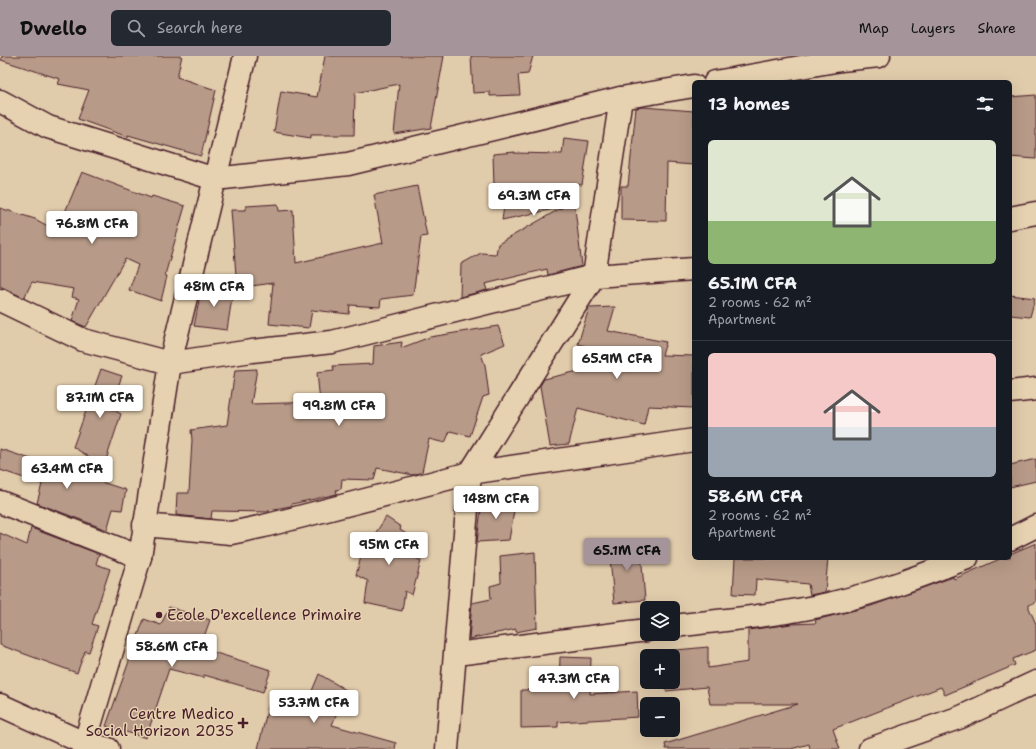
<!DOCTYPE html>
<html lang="en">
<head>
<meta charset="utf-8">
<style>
	body { margin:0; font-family:"Shantell Sans",sans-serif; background:#242831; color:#f1f3f6; height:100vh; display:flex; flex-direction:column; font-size:15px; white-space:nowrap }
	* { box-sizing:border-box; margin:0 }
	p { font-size:13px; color:#9ea1a6 }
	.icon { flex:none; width:22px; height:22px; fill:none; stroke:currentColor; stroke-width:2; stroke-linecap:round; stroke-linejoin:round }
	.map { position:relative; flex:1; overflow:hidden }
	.details { position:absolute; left:692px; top:24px; width:320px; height:480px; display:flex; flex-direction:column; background:#171b24; border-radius:6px; box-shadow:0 4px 16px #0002 }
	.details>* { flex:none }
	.fabs { position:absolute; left:640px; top:545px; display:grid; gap:8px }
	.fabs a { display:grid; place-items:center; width:40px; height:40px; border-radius:6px; background:#171b24; box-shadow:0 4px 16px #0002; font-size:20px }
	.price { position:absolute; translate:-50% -34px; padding:0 9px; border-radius:4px; background:#fff; color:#222; font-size:13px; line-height:26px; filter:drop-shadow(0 1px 2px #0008) }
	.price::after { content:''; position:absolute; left:50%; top:24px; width:12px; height:9px; margin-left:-6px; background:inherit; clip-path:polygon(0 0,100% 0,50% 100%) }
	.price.selected { background:#a6949b; color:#111 }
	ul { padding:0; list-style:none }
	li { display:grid; align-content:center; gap:8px; height:212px; padding:0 16px }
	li+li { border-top:1px solid #363941 }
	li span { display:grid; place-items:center; height:124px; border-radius:6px; color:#555 }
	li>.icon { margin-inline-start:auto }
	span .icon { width:72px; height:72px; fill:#fffc; stroke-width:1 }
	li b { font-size:17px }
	h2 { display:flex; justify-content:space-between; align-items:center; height:48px; padding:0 16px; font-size:17px }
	header { display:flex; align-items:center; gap:24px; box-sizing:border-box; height:56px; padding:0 20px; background:#a6949b; color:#111 }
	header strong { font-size:19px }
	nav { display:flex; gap:22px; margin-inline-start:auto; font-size:14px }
	.search { width:280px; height:36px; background:#242831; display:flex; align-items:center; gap:10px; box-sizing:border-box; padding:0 14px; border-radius:6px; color:#9ea1a6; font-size:15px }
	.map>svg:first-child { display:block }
	.building { fill:#b79a87; stroke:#4a1f2b }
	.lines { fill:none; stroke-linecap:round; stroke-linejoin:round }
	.minor-casing { stroke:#4a1f2b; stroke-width:25 }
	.minor { stroke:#e6d2b0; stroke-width:22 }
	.poi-dot { fill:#4a1f2b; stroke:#e6d2b0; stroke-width:1.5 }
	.labels { text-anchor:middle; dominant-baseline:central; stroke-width:3; stroke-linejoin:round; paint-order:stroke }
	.poi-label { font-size:15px; fill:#4a1f2b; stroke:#e6d2b0; text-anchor:start }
</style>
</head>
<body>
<header>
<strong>Dwello</strong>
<div class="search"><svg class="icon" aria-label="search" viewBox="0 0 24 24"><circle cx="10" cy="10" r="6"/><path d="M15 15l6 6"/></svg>Search here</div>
<nav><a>Map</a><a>Layers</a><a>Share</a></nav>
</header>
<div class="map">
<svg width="1036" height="693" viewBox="0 0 1036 693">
	<rect width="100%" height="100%" fill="#e0cbab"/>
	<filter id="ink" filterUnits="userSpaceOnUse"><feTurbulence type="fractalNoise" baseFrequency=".025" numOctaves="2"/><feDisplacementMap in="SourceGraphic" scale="8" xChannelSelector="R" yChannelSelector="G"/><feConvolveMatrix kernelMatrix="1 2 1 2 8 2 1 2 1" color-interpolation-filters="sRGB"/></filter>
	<g filter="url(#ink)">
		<g class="building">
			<path d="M2 0H182L177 21 216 34 201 100 128 79V81L78 63 89 34 58 28 60 23 1 4Z"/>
			<path d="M325 0H444L431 72 394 78 399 28 355 37 354 79H311V82L274 76 281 35 317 41Z"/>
			<path d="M471 0H533L528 18 518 19 520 39 490 40V36L473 37Z"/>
			<path d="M1036 39V103L1010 101V41Z"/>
			<path d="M643 51 694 55V109L667 107 666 165 621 164V130H628L636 52Z"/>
			<path d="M564 82 589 85 582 129 572 128 582 210 548 219 547 213 485 228 487 234 460 241 461 208 481 197 496 198 498 188 563 151 502 164 507 129 494 130 493 98 515 96 514 97 562 98Z"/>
			<path d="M82 116 151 142 152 140 185 150 165 219 167 220 161 245 129 234 138 209 125 203 86 271 72 265 79 243 72 241 74 233 32 226 24 242 0 230V152L35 163 57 175Z"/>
			<path d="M417 130 427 180 421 181 413 239 381 243 380 251 350 249 349 258 312 254 309 272 269 268 273 227 237 232 231 154H246V150L278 148 279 155 293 154 296 207 383 187 374 139Z"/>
			<path d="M202 230 233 235 227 274 194 270Z"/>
			<path d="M1010 239 1035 242 1030 261 1010 259Z"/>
			<path d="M615 251 608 275 666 286 662 299 694 300V352L648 350 644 369 578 352 569 388 550 390 540 330 544 323 630 303 578 288 589 252Z"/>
			<path d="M498 270 505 288 481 298 485 309 489 339 483 341 470 380 450 375 445 387 429 383 422 416 413 419 377 412 374 424 342 423 341 433 336 434 337 438 292 448 291 450 269 454V456L212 455 211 463 176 459 177 437H189L192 384 191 374 227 369 235 314 257 313 251 348 320 346 317 316 334 314 333 310 373 308 374 290 402 286 401 292 430 281Z"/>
			<path d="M101 313 122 320 110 352 121 358 104 410 73 391Z"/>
			<path d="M0 393 126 434 122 454 113 453 107 474 37 447 42 428 0 414Z"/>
			<path d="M1036 403V425L1010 431V409Z"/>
			<path d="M516 443 509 484 477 486 482 445Z"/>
			<path d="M386 461 401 471 400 474 416 484 408 498 421 505 412 539 405 535 402 555 365 547 368 525 356 519 367 479 373 481Z"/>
			<path d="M31 472 99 498 96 508 110 513 92 568 98 570 89 596 85 595 77 617 0 589V477L27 489Z"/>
			<path d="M640 486 645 544 614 547 609 489Z"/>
			<path d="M1036 487V546L1029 549V552L1036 568V594L1013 603 1015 609 945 639 941 631 833 673 840 693H810L809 688 791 693H666L665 688 798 648H710L707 631 666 635 663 626H673V600H656L655 596 708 591V612L748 606V574L791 568 816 567 815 564 871 550 953 521 954 523 1002 502H1010V498Z"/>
			<path d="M535 496 537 572 516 576V573L469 583 472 547 491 543 490 530 501 527 500 500Z"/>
			<path d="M735 502H828L825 536 810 539 808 528 756 523 755 539 733 538Z"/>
			<path d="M169 551 210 564 200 592 271 614 263 636 204 619V622L169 613 146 682 106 670 144 563 161 569Z"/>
			<path d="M560 601 591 602 590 638 637 635 638 661 558 666V671L521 672V634L559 633Z"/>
			<path d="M319 618 346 634 332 669 396 687 395 693H258L270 642 305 652Z"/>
		</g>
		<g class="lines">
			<defs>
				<g id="minor">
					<path d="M715 26 841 4 879 0"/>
					<path d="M0 45 48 71 215 123 348 108 621 42 694 30"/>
					<path d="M1010 162 1036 157"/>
					<path d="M0 244 83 284 170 307 252 295 332 286 594 220 694 213"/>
					<path d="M1010 336 1036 333"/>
					<path d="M0 446 140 501"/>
					<path d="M144 469 231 477 264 470 470 417 694 384"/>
					<path d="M1010 483 1036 470"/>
					<path d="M673 570C726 564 781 559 833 547 879 536 923 519 967 502"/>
					<path d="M456 598 647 574"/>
					<path d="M0 649 84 687 108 693"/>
					<path d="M83 693 140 501 170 307 245 0"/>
					<path d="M447 693 470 417 594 220 621 42"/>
					<path d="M870 693 961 661 1036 626"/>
				</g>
			</defs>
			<use href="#minor" class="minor-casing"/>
			<use href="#minor" class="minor"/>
		</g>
	</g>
	<g class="poi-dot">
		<circle cx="159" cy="559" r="4"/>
		<path d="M241 661h4v4h4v4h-4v4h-4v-4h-4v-4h4z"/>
	</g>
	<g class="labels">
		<g class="poi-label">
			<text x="167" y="559">Ecole D'excellence Primaire</text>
			<text x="234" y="658" text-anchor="end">Centre Medico<tspan x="234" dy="17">Social Horizon 2035</tspan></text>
		</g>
	</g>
</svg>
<div class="fabs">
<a><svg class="icon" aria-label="layers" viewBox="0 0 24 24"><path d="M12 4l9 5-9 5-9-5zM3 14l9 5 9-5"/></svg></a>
<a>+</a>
<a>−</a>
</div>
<b class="price" style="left:534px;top:161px">69.3M CFA</b>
<b class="price" style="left:92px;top:189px">76.8M CFA</b>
<b class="price" style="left:214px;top:252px">48M CFA</b>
<b class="price" style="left:617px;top:324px">65.9M CFA</b>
<b class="price" style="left:100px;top:363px">87.1M CFA</b>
<b class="price" style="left:339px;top:371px">99.8M CFA</b>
<b class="price" style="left:67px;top:434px">63.4M CFA</b>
<b class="price" style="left:496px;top:464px">148M CFA</b>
<b class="price" style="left:389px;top:510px">95M CFA</b>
<b class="price selected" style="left:627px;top:516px">65.1M CFA</b>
<b class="price" style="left:172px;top:612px">58.6M CFA</b>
<b class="price" style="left:574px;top:644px">47.3M CFA</b>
<b class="price" style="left:314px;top:668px">53.7M CFA</b>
<section class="details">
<h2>13 homes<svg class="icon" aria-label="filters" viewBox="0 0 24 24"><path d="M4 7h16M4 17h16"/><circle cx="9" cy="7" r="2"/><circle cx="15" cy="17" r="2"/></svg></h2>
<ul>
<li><span style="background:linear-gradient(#dfe7d0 65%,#8fb573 0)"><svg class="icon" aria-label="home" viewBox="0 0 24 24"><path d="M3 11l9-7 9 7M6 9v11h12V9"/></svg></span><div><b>65.1M CFA</b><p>2 rooms · 62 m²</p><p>Apartment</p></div></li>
<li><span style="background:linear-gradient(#f6c9c9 60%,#9aa5b1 0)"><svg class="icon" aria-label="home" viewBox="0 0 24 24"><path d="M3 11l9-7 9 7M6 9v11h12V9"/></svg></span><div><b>58.6M CFA</b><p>2 rooms · 62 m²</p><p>Apartment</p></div></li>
</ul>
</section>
</div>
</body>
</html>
